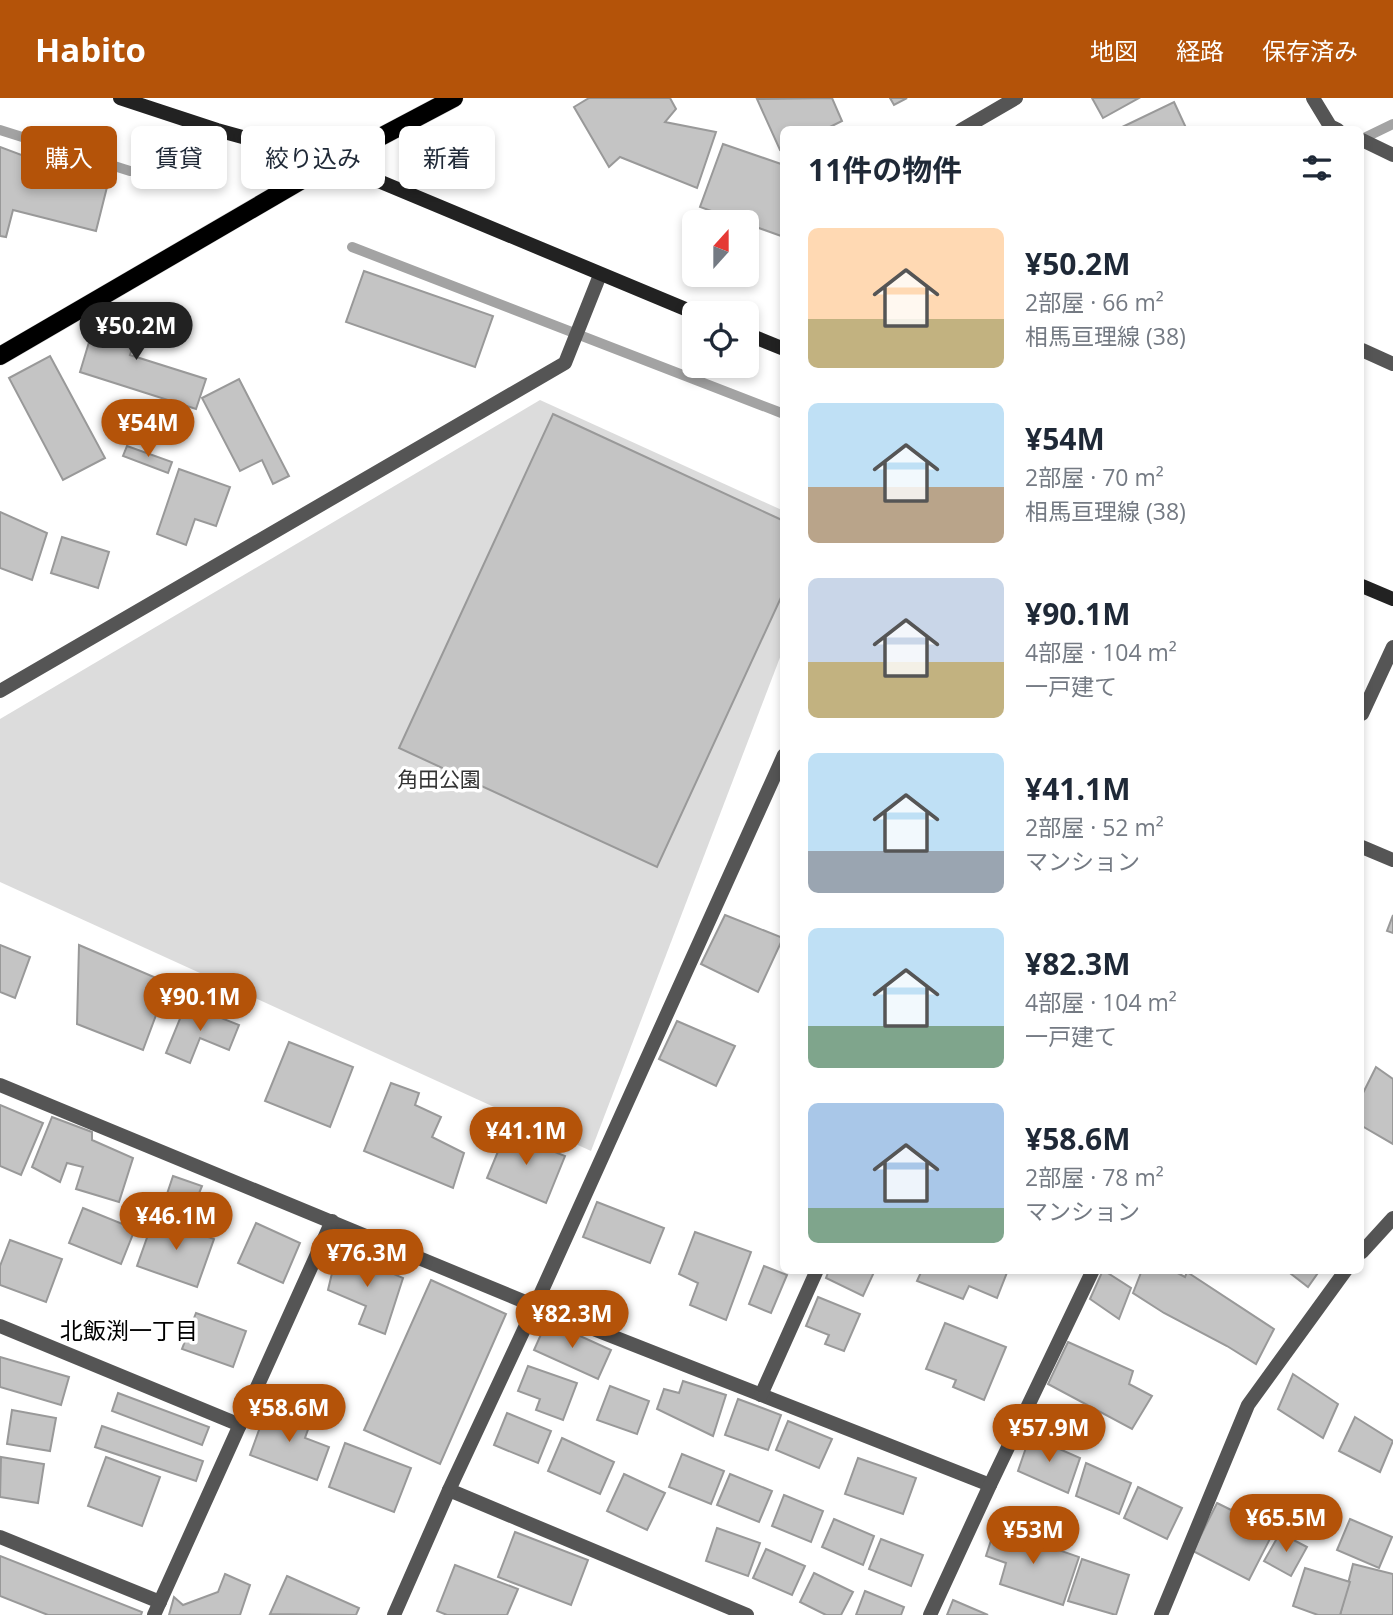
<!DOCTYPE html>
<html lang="ja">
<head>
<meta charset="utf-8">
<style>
	body { margin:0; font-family:"Open Sans","Noto Sans JP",sans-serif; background:#f6f6f7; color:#1f2937; height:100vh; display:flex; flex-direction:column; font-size:26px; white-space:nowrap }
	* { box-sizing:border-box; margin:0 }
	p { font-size:23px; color:#747a83 }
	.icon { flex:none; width:38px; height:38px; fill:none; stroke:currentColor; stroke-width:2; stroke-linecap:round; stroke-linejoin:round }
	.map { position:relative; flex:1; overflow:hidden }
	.drawer { position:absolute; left:780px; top:28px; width:584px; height:1148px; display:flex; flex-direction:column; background:#fff; border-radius:10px; box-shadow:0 4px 10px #0003 }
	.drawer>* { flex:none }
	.banner { position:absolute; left:21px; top:28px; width:654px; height:63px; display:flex; gap:14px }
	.needle { width:46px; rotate:21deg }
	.buttons { position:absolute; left:682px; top:112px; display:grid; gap:14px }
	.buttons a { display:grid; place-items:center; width:77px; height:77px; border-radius:10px; background:#fff; box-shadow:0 4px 10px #0003; font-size:35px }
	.price { position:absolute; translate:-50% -60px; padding:0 16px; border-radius:24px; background:#b45309; color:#fff; font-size:23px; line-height:46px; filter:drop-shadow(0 2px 4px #0008) }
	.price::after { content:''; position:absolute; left:50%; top:42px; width:21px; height:16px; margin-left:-10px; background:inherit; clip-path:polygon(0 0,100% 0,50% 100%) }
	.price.current { background:#222; color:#fff }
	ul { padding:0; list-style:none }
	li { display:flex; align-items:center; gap:21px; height:175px; padding:0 28px }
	li span { display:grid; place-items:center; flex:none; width:196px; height:140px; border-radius:10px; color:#555 }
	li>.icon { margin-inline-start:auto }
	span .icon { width:84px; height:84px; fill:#fffc; stroke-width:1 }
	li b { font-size:30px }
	h2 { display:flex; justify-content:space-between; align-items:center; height:84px; padding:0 28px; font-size:30px }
	.pill { padding:0 24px; border-radius:10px; background:#fff; box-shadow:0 4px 10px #0003; font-size:24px; line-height:63px }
	.pill.current { background:#b45309; color:#fff }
	header { display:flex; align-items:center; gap:42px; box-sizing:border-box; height:98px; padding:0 35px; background:#b45309; color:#fff }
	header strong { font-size:33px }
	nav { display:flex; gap:38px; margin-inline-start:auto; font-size:24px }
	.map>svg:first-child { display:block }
	.green { fill:#dcdcdc }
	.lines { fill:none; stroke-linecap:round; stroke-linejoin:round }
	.stream { stroke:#a3a3a3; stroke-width:10 }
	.building { fill:#c4c4c4; stroke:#999; stroke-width:2 }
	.primary-casing { stroke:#dbdbdb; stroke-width:19 }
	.street { stroke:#555; stroke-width:14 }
	.secondary { stroke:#222; stroke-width:14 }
	.primary { stroke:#000; stroke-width:18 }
	.labels { text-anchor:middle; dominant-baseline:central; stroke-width:7; stroke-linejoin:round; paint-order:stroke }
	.park-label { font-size:21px; fill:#333; stroke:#fff }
	.neighbourhood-label { font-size:23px; fill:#000; stroke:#fff }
</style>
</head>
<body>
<header>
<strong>Habito</strong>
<nav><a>地図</a><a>経路</a><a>保存済み</a></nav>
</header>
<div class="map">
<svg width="1393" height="1517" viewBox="0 0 1393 1517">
	<rect width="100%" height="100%" fill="#fff"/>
	<path class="green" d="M540 302 784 413V549L591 1053 0 784V621Z"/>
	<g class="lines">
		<g class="stream">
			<path d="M0 32 130 73"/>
			<path d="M1362 41 1393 26"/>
			<path d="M352 149 784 316"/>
		</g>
	</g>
	<g class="building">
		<path d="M589 0H670L676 11 665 24 716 34 697 90 620 59 609 69 574 9Z"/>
		<path d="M832 0 842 23 824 32H784V50L780 52 757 1Z"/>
		<path d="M890 0H907L894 7Z"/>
		<path d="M1092 0H1139L1103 20Z"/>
		<path d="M1174 4 1187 32H1116Z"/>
		<path d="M723 46 784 67V139L700 109Z"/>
		<path d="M0 49 107 89 96 133 13 112 6 139 0 138Z"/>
		<path d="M364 173 493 218 475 269 346 224Z"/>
		<path d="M119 206 144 214 130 257 206 281 196 311 80 274 96 221 113 226Z"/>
		<path d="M50 258 105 360 63 382 9 280Z"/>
		<path d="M239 281 289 378 273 386 262 362 240 373 202 300Z"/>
		<path d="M553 316 784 423V493L657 769 399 650Z"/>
		<path d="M127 348 172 364 168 375 123 358Z"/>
		<path d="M179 371 230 389 216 428 195 421 186 447 157 436Z"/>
		<path d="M0 414 47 435 32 482 0 470Z"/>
		<path d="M62 439 109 454 98 490 51 475Z"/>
		<path d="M725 817 783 840 758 894 701 866Z"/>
		<path d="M1393 817V835L1387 833Z"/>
		<path d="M0 847 30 859 15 900 0 894Z"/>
		<path d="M79 847 168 885 143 952 77 926Z"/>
		<path d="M186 906 239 927 229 952 200 940 190 965 166 955Z"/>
		<path d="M677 923 735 948 716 988 659 961Z"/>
		<path d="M289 944 353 969 330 1029 265 1003Z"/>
		<path d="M1376 969 1393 981V1046L1362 1028V997Z"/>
		<path d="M391 985 419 995 415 1007 441 1019 432 1039 464 1055 453 1090 364 1053Z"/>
		<path d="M0 1007 43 1025 21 1077 0 1068Z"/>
		<path d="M52 1019 92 1034V1042L133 1060 119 1104 76 1091 83 1069 67 1065 60 1084 32 1069Z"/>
		<path d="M506 1034 565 1058 546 1105 487 1080Z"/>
		<path d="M173 1078 202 1088 191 1115 164 1105Z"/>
		<path d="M597 1104 664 1130 650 1165 583 1139Z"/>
		<path d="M83 1110 135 1131 121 1166 69 1145Z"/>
		<path d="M154 1120 214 1141 197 1189 137 1168Z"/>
		<path d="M256 1125 300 1145 283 1185 238 1165Z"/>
		<path d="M695 1134 751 1154 726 1222 690 1207 698 1185 679 1176Z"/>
		<path d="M10 1142 62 1161 46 1204 0 1187V1168Z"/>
		<path d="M342 1153 403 1180 385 1236 359 1226 366 1208 328 1192 333 1171Z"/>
		<path d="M764 1168 787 1177 771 1215 749 1206Z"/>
		<path d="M829 1172H875L863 1198 826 1180Z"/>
		<path d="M922 1172H1008L997 1200 969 1188 963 1201 917 1183Z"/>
		<path d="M1103 1172 1131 1190 1119 1221 1090 1201Z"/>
		<path d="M1142 1172H1172L1185 1179 1187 1174 1274 1231 1256 1266 1227 1248 1164 1215 1133 1195Z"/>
		<path d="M1286 1172H1320L1308 1189Z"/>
		<path d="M431 1182 506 1216 440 1366 364 1332Z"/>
		<path d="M818 1199 860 1216 844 1253 825 1246 829 1237 806 1228Z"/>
		<path d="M196 1215 246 1233 233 1269 182 1251Z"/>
		<path d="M547 1223 611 1252 598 1281 534 1252Z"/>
		<path d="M945 1225 1006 1249 984 1302 953 1289 956 1282 926 1271Z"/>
		<path d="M1068 1244 1133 1273 1129 1286 1152 1298 1132 1331 1048 1286Z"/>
		<path d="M0 1259 69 1279 61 1307 0 1289Z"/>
		<path d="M528 1268 577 1285 563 1322 536 1312 540 1301 518 1293Z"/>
		<path d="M1293 1276 1338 1306 1323 1340 1278 1311Z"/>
		<path d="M683 1283 726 1297 713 1338 657 1311 664 1291 679 1295Z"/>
		<path d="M610 1288 649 1303 637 1336 597 1322Z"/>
		<path d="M118 1295 209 1329 202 1347 112 1313Z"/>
		<path d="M738 1301 781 1317 768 1352 725 1337Z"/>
		<path d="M268 1307 311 1323 305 1340 329 1349 317 1382 250 1357Z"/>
		<path d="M12 1312 56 1320 50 1353 7 1346Z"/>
		<path d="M507 1315 551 1333 538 1365 494 1347Z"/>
		<path d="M1355 1319 1393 1343 1380 1374 1339 1353Z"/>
		<path d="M788 1323 832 1341 819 1370 776 1352Z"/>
		<path d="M102 1328 203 1363 196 1383 95 1349Z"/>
		<path d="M1030 1338 1080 1360 1068 1395 1018 1373Z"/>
		<path d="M562 1340 614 1364 600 1396 548 1373Z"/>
		<path d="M345 1345 411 1370 394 1414 329 1389Z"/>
		<path d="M682 1356 724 1373 711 1406 669 1389Z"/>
		<path d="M1 1359 44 1366 38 1405 0 1399Z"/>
		<path d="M106 1359 160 1379 142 1428 88 1408Z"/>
		<path d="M858 1360 916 1380 903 1416 845 1396Z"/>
		<path d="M1086 1365 1131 1385 1119 1416 1076 1398Z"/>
		<path d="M624 1376 665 1395 647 1432 607 1413Z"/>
		<path d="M730 1376 772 1393 759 1424 717 1407Z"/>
		<path d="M1138 1389 1182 1410 1167 1441 1124 1420Z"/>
		<path d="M784 1397 823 1413 811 1444 772 1428Z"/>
		<path d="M1217 1405 1274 1433 1249 1482 1193 1453Z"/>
		<path d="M834 1421 874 1438 863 1467 822 1449Z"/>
		<path d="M1350 1421 1392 1439 1379 1470 1337 1452Z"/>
		<path d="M717 1430 760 1445 748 1478 706 1463Z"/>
		<path d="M995 1430 1079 1459 1063 1507 1000 1486 1006 1465 986 1458Z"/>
		<path d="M515 1434 588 1462 571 1507 498 1479Z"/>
		<path d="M1280 1435 1307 1449 1291 1478 1264 1463Z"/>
		<path d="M881 1441 923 1457 911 1488 869 1471Z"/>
		<path d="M766 1451 805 1468 792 1497 753 1480Z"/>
		<path d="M0 1458 142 1514 141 1517H48L0 1498Z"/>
		<path d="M1082 1461 1129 1477 1116 1517 1068 1503Z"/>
		<path d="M1353 1466 1393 1476V1517H1340Z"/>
		<path d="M455 1467 518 1491 507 1517H447L437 1513Z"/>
		<path d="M1305 1470 1350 1484 1340 1517H1318L1293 1508Z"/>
		<path d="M814 1475 853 1494 841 1517H826L800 1504Z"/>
		<path d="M225 1476 250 1487 240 1517H169L174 1499 183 1507 218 1494Z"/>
		<path d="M287 1478 359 1510 356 1517 270 1516Z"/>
		<path d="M865 1493 904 1509 901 1517H856Z"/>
		<path d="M953 1502 988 1517H947Z"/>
	</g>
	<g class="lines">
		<defs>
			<path id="primary" d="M0 258 333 64 454 0"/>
		</defs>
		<use href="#primary" class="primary-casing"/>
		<g class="street">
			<path d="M1313 0 1330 28 1338 32"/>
			<path d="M961 32 1016 0"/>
			<path d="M1362 42 1393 57"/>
			<path d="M1362 252 1393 266"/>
			<path d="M0 593 565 265 600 177"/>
			<path d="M1362 616 1393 549"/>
			<path d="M1362 749 1393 762"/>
			<path d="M0 987 535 1208 990 1387"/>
			<path d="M1362 1154 1393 1120"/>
			<path d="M0 1228 240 1327"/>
			<path d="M761 1297 817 1172"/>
			<path d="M449 1392 747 1517"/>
			<path d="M0 1439 160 1504"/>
			<path d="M154 1517 332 1123"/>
			<path d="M394 1517 449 1392 535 1208 784 657"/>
			<path d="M930 1517 990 1387 1093 1172"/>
			<path d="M1161 1517 1248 1307 1346 1172"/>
		</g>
		<g class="secondary">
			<path d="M120 0 217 32 333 64 695 215"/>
			<path d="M747 236 784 251"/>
			<path d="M1362 488 1393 501"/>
		</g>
		<use href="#primary" class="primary"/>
	</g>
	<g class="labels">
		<g class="park-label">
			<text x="439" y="681">角田公園</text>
		</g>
		<g class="neighbourhood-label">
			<text x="129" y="1232">北飯渕一丁目</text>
		</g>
	</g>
</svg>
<div class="buttons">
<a><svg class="needle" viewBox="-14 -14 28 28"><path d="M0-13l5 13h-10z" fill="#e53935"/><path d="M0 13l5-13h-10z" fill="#747a83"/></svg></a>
<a><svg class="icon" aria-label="locate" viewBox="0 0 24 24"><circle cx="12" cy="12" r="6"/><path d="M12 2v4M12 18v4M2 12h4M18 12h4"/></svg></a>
</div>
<b class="price current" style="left:136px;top:264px">¥50.2M</b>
<b class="price" style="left:148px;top:361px">¥54M</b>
<b class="price" style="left:200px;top:935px">¥90.1M</b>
<b class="price" style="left:526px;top:1069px">¥41.1M</b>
<b class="price" style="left:176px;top:1154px">¥46.1M</b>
<b class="price" style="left:367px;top:1191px">¥76.3M</b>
<b class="price" style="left:572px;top:1252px">¥82.3M</b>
<b class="price" style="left:289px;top:1346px">¥58.6M</b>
<b class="price" style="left:1049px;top:1366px">¥57.9M</b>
<b class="price" style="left:1286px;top:1456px">¥65.5M</b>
<b class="price" style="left:1033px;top:1468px">¥53M</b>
<div class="banner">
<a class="pill current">購入</a>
<a class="pill">賃貸</a>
<a class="pill">絞り込み</a>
<a class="pill">新着</a>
</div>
<section class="drawer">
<h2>11件の物件<svg class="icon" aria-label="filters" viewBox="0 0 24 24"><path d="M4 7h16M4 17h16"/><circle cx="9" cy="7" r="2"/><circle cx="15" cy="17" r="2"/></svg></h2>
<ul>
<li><span style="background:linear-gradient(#ffd9b3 65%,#c2b280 0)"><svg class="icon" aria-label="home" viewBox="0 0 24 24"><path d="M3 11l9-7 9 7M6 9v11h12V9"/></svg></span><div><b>¥50.2M</b><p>2部屋 · 66 m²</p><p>相馬亘理線 (38)</p></div></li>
<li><span style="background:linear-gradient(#bfe0f5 60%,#b9a48a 0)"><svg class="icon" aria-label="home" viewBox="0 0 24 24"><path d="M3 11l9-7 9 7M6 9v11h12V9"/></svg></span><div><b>¥54M</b><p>2部屋 · 70 m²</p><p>相馬亘理線 (38)</p></div></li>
<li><span style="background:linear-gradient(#c9d6e8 60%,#c2b280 0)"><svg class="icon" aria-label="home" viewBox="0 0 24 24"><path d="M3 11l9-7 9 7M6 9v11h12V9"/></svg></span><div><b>¥90.1M</b><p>4部屋 · 104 m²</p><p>一戸建て</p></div></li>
<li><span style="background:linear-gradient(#bfe0f5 70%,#9aa5b1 0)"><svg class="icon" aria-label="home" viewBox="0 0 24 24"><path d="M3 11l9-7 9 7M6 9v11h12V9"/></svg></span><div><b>¥41.1M</b><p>2部屋 · 52 m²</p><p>マンション</p></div></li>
<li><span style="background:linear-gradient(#bfe0f5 70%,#7fa58c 0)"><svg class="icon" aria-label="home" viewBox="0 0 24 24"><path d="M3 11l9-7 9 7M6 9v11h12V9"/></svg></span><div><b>¥82.3M</b><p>4部屋 · 104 m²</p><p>一戸建て</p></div></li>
<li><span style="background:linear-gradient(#a9c7e8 75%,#7fa58c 0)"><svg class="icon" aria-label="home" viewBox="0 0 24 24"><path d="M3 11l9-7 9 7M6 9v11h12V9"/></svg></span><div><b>¥58.6M</b><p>2部屋 · 78 m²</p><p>マンション</p></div></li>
</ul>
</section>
</div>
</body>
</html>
